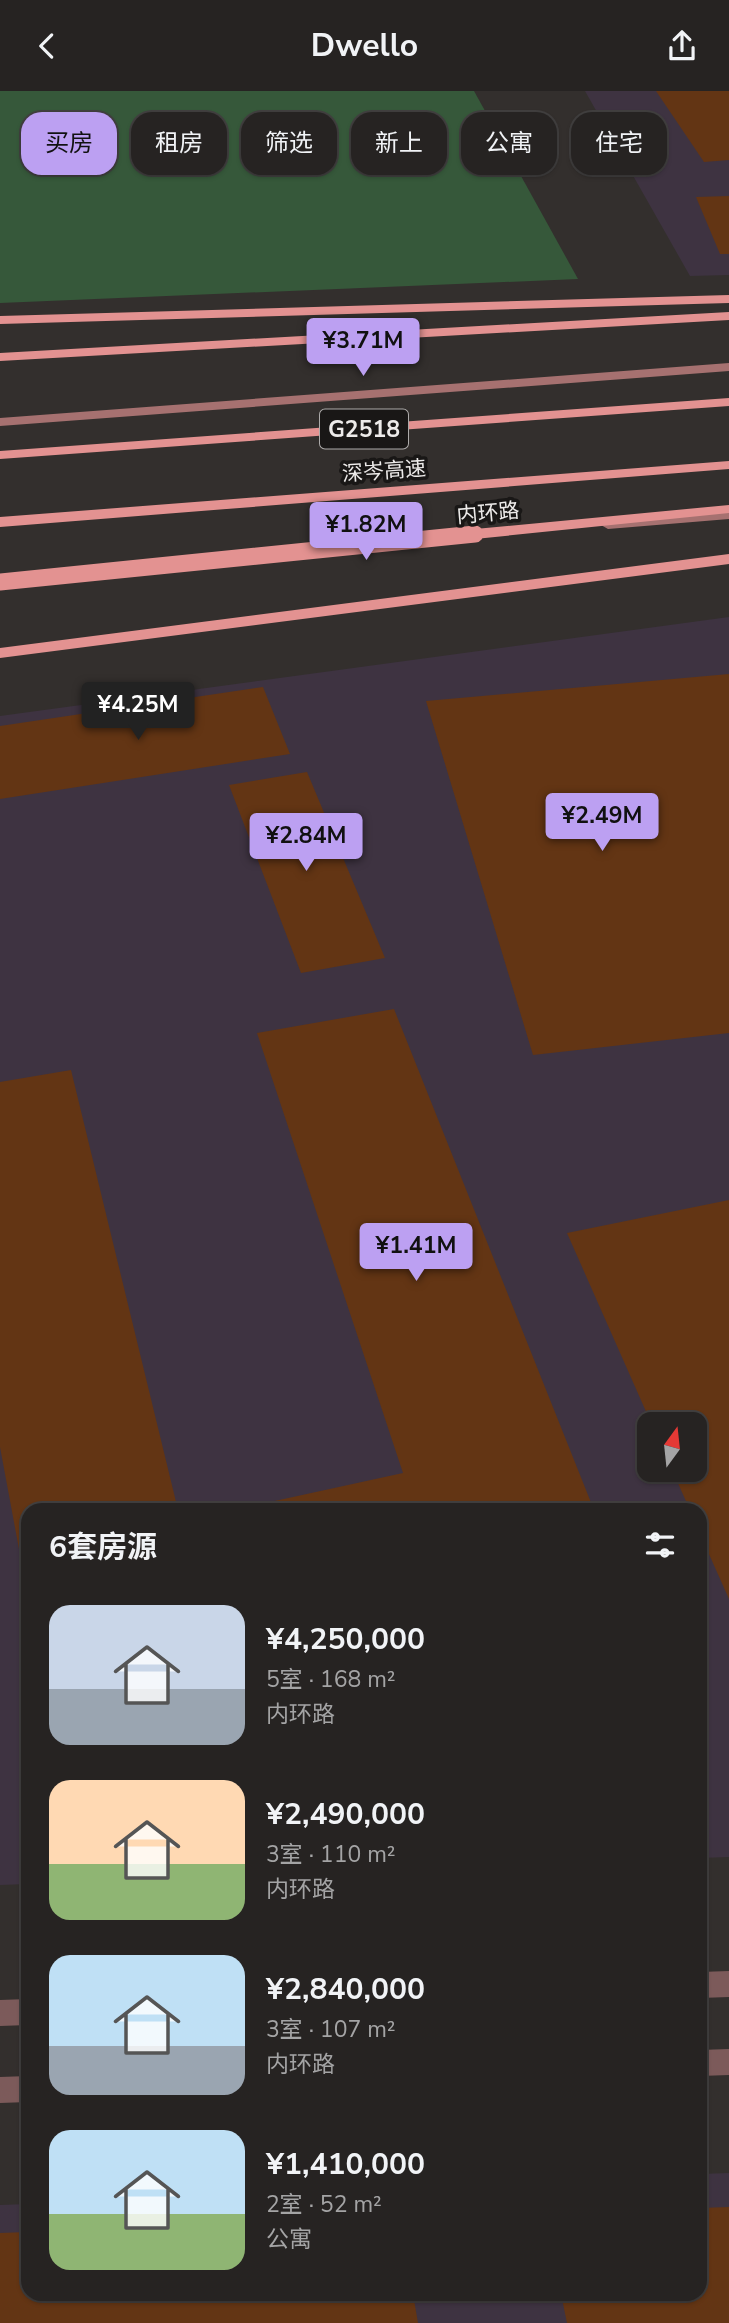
<!DOCTYPE html>
<html lang="zh">
<head>
<meta charset="utf-8">
<style>
	body { margin:0; font-family:"Nunito Sans","Noto Sans SC",sans-serif; background:#322f2f; color:#f1f3f6; height:100vh; display:flex; flex-direction:column; font-size:26px; white-space:nowrap }
	* { box-sizing:border-box; margin:0 }
	p { font-size:23px; color:#a4a4a5 }
	.icon { flex:none; width:38px; height:38px; fill:none; stroke:currentColor; stroke-width:2; stroke-linecap:round; stroke-linejoin:round }
	.map { position:relative; flex:1; overflow:hidden }
	.details { position:absolute; left:21px; top:1412px; width:686px; height:798px; display:flex; flex-direction:column; background:#262322; border-radius:21px; box-shadow:0 2px 5px #0004,0 0 0 2px #424040 }
	.details>* { flex:none }
	.hud { position:absolute; left:21px; top:21px; width:688px; height:63px; display:flex; gap:14px }
	.needle { width:46px; rotate:15deg }
	.controls { position:absolute; left:637px; top:1321px; display:grid; gap:14px }
	.controls a { display:grid; place-items:center; width:70px; height:70px; border-radius:14px; background:#262322; box-shadow:0 2px 5px #0004,0 0 0 2px #424040; font-size:35px }
	.price { position:absolute; translate:-50% -60px; padding:0 16px; border-radius:7px; background:#bca0f2; color:#111; font-size:23px; line-height:46px; filter:drop-shadow(0 2px 4px #0008) }
	.price::after { content:''; position:absolute; left:50%; top:42px; width:21px; height:16px; margin-left:-10px; background:inherit; clip-path:polygon(0 0,100% 0,50% 100%) }
	.price.active { background:#222; color:#fff }
	ul { padding:0; list-style:none }
	li { display:flex; align-items:center; gap:21px; height:175px; padding:0 28px }
	li span { display:grid; place-items:center; flex:none; width:196px; height:140px; border-radius:21px; color:#555 }
	li>.icon { margin-inline-start:auto }
	span .icon { width:84px; height:84px; fill:#fffc; stroke-width:1 }
	li b { font-size:30px }
	h2 { display:flex; justify-content:space-between; align-items:center; height:84px; padding:0 28px; font-size:30px }
	.chip { padding:0 24px; border-radius:21px; background:#262322; box-shadow:0 2px 5px #0004,0 0 0 2px #424040; font-size:24px; line-height:63px }
	.chip.active { background:#bca0f2; color:#111 }
	header { display:flex; justify-content:space-between; align-items:center; height:91px; padding:0 28px; background:#262322; font-size:32px; font-weight:700 }
	.map>svg:first-child { display:block }
	.commercial { fill:#3e3341; fill-rule:evenodd }
	.green { fill:#36583a }
	.building { fill:#633514 }
	.lines { fill:none; stroke-linecap:round; stroke-linejoin:round }
	.tertiary { fill:#7c5a5a; fill-rule:evenodd }
	.secondary { fill:#a67170; fill-rule:evenodd }
	.motorway { fill:#e39291; fill-rule:evenodd }
	.motorway-bridge { stroke:#e39291; stroke-width:17 }
	.labels { text-anchor:middle; dominant-baseline:central; stroke-width:7; stroke-linejoin:round; paint-order:stroke }
	.far-street-label { font-size:21px; fill:#edebea; stroke:#191716 }
	.shield { fill:#191716; stroke:#adabaa; stroke-width:2 }
	.shield-label { font-size:23px; font-weight:bold; fill:#edebea }
</style>
</head>
<body>
<header><svg class="icon" aria-label="back" viewBox="0 0 24 24"><path d="M15 5l-7 7 7 7"/></svg>Dwello<svg class="icon" aria-label="share" viewBox="0 0 24 24"><path d="M12 15V3M7 8l5-5 5 5M5 13v7h14v-7"/></svg></header>
<div class="map">
<svg width="729" height="2232" viewBox="0 0 729 2232">
	<rect width="100%" height="100%" fill="#332f2d"/>
	<g class="commercial">
		<path d="M585 0H729V184L690 185Z"/>
		<path d="M729 526V1766L700 1767V1419H28V1793L0 1794V625ZM649 1334H695V1379H649Z"/>
		<path d="M729 2082V2232H0V2114L28 2113V2203H700V2083Z"/>
	</g>
	<path class="green" d="M0 0H474L578 188 0 212Z"/>
	<g class="building">
		<path d="M656 0H729V69L704 71Z"/>
		<path d="M729 105V163H720L696 106Z"/>
		<path d="M729 583V942L533 964 426 610Z"/>
		<path d="M263 596 290 663 0 708V635Z"/>
		<path d="M307 681 385 867 301 882 229 694Z"/>
		<path d="M394 918 594 1419H234L403 1382 257 942Z"/>
		<path d="M71 979 178 1419H28L27 1501 0 1356V991Z"/>
		<path d="M729 1109V1508L700 1443V1419H690L672 1379H695V1334H652L567 1142Z"/>
		<path d="M729 2116V2232H567L561 2203H700V2117Z"/>
		<path d="M28 2141V2203H413L418 2232H0V2142Z"/>
	</g>
	<g class="lines">
		<g class="tertiary">
			<path d="M729 1880V1906L700 1907V1881Z"/>
			<path d="M28 1908V1934L0 1935V1909Z"/>
			<path d="M729 1958V1984L700 1985V1959Z"/>
			<path d="M28 1985V2011L0 2012V1986Z"/>
		</g>
		<g class="secondary">
			<path d="M729 272V280L0 335V327Z"/>
			<path d="M729 420V428L608 438 601 434 608 430Z"/>
		</g>
		<g class="motorway">
			<path d="M729 204V212L0 233V225Z"/>
			<path d="M729 221V229L0 270V262Z"/>
			<path d="M729 307V315L0 368V360Z"/>
			<path d="M729 370V378L0 436V426Z"/>
			<path d="M729 414V422L475 448 467 443 475 438Z"/>
			<path d="M729 463V473L0 567V557Z"/>
		</g>
		<path class="motorway-bridge" d="M0 491 475 443"/>
	</g>
	<g class="labels">
		<g class="far-street-label">
			<text transform="translate(384 380) rotate(-4)">深岑高速</text>
			<text transform="translate(488 422) rotate(-5)">内环路</text>
		</g>
		<rect class="shield" x="320" y="318.5" width="88" height="39" rx="5"/>
		<g class="shield-label">
			<text x="364" y="338">G2518</text>
		</g>
	</g>
</svg>
<div class="controls">
<a><svg class="needle" viewBox="-14 -14 28 28"><path d="M0-13l5 13h-10z" fill="#e53935"/><path d="M0 13l5-13h-10z" fill="#a4a4a5"/></svg></a>
</div>
<b class="price" style="left:363px;top:287px">¥3.71M</b>
<b class="price" style="left:366px;top:471px">¥1.82M</b>
<b class="price active" style="left:138px;top:651px">¥4.25M</b>
<b class="price" style="left:602px;top:762px">¥2.49M</b>
<b class="price" style="left:306px;top:782px">¥2.84M</b>
<b class="price" style="left:416px;top:1192px">¥1.41M</b>
<div class="hud">
<a class="chip active">买房</a>
<a class="chip">租房</a>
<a class="chip">筛选</a>
<a class="chip">新上</a>
<a class="chip">公寓</a>
<a class="chip">住宅</a>
</div>
<section class="details">
<h2>6套房源<svg class="icon" aria-label="filters" viewBox="0 0 24 24"><path d="M4 7h16M4 17h16"/><circle cx="9" cy="7" r="2"/><circle cx="15" cy="17" r="2"/></svg></h2>
<ul>
<li><span style="background:linear-gradient(#c9d6e8 60%,#9aa5b1 0)"><svg class="icon" aria-label="home" viewBox="0 0 24 24"><path d="M3 11l9-7 9 7M6 9v11h12V9"/></svg></span><div><b>¥4,250,000</b><p>5室 · 168 m²</p><p>内环路</p></div></li>
<li><span style="background:linear-gradient(#ffd9b3 60%,#8fb573 0)"><svg class="icon" aria-label="home" viewBox="0 0 24 24"><path d="M3 11l9-7 9 7M6 9v11h12V9"/></svg></span><div><b>¥2,490,000</b><p>3室 · 110 m²</p><p>内环路</p></div></li>
<li><span style="background:linear-gradient(#bfe0f5 65%,#9aa5b1 0)"><svg class="icon" aria-label="home" viewBox="0 0 24 24"><path d="M3 11l9-7 9 7M6 9v11h12V9"/></svg></span><div><b>¥2,840,000</b><p>3室 · 107 m²</p><p>内环路</p></div></li>
<li><span style="background:linear-gradient(#bfe0f5 60%,#8fb573 0)"><svg class="icon" aria-label="home" viewBox="0 0 24 24"><path d="M3 11l9-7 9 7M6 9v11h12V9"/></svg></span><div><b>¥1,410,000</b><p>2室 · 52 m²</p><p>公寓</p></div></li>
</ul>
</section>
</div>
</body>
</html>
